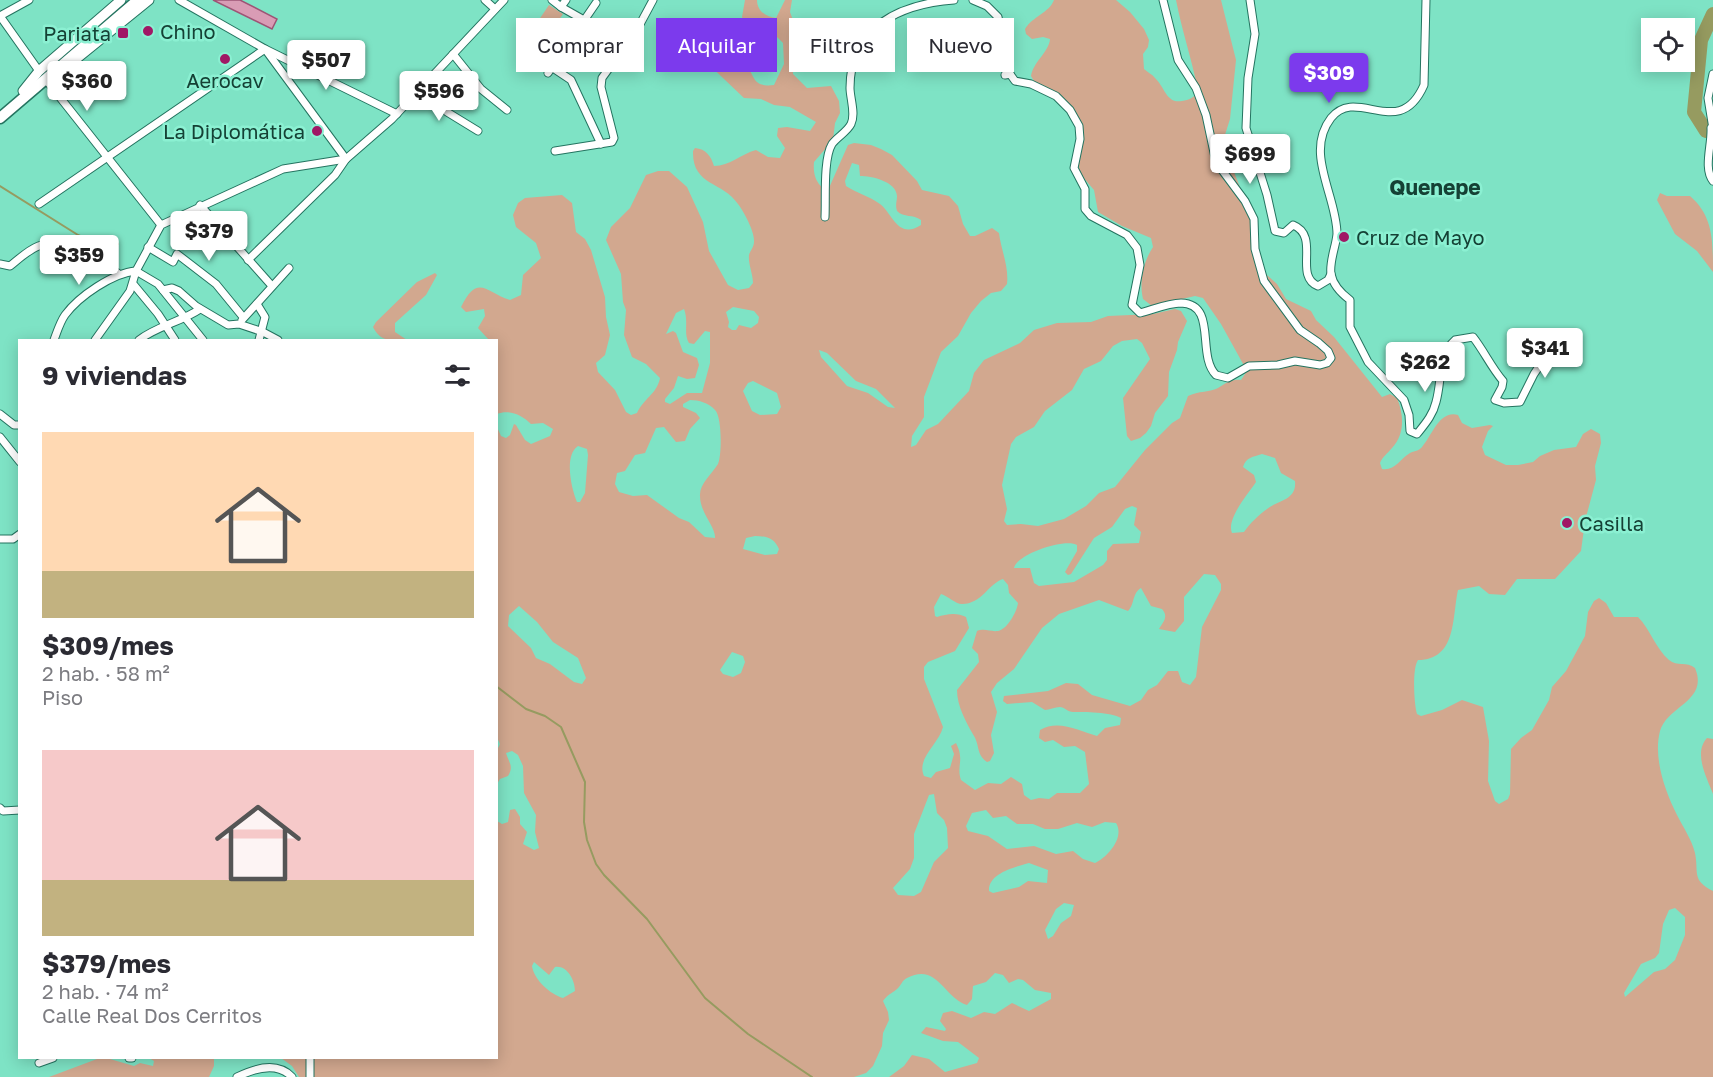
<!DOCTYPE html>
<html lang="es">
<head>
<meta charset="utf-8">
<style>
	body { margin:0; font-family:"Golos Text",sans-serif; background:#f7f7f7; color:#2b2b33; height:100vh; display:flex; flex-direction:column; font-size:22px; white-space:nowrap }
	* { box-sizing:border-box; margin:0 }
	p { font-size:20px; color:#7c7c81 }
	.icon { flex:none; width:33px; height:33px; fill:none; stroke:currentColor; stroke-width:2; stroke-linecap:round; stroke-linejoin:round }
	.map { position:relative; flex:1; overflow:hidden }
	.drawer { position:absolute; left:18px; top:339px; width:480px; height:720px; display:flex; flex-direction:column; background:#fff; border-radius:0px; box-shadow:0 3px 15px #0003 }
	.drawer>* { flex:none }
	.hud { position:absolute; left:516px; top:18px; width:570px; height:54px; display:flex; gap:12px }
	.controls { position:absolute; left:1641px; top:18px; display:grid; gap:12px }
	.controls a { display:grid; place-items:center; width:54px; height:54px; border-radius:0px; background:#fff; box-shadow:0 3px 15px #0003; font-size:30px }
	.price { position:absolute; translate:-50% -51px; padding:0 14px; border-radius:6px; background:#fff; color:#222; font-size:20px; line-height:39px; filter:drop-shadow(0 2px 3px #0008) }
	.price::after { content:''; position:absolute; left:50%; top:36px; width:18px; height:14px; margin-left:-9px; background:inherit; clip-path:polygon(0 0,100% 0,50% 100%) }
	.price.current { background:#7c3aed; color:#fff }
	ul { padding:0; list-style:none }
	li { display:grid; align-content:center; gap:12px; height:318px; padding:0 24px }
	li span { display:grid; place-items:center; height:186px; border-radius:0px; color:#555 }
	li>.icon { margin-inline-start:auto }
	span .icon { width:108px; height:108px; fill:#fffc; stroke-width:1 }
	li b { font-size:26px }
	h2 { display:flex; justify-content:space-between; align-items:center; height:72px; padding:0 24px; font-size:26px }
	.pill { padding:0 21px; border-radius:0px; background:#fff; box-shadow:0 3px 15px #0003; font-size:21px; line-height:54px }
	.pill.current { background:#7c3aed; color:#fff }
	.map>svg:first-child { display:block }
	.green { fill:#d2a88f; fill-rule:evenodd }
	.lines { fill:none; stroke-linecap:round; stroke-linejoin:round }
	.stream { stroke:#969b60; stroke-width:2 }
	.river { stroke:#969b60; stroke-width:14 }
	.building { fill:#d99cb5; stroke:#9d5475; stroke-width:1.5 }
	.minor-casing { stroke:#247460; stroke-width:9 }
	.tertiary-casing { stroke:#247460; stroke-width:11 }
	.primary-casing { stroke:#247460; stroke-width:13 }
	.minor { stroke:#fff; stroke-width:7 }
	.tertiary { stroke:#fff; stroke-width:9 }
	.primary { stroke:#fff; stroke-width:10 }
	.poi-dot { fill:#a01865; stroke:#8bf0d2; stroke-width:2 }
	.labels { text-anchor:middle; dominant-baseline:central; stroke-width:5; stroke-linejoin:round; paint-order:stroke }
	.poi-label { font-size:20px; fill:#154135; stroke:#8bf0d2; text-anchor:start }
	.neighbourhood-label { font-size:21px; font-weight:bold; fill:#154135; stroke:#8bf0d2 }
</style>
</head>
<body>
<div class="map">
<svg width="1713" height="1077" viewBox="0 0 1713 1077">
	<rect width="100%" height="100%" fill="#7ee3c5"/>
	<g class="green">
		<path d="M745 0H757C757 11 766 17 776 18L785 0H792L790 12 794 23 807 26 812 30C809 46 793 57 793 74L807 88 831 86 839 101 840 113 835 123 833 140 814 162C813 173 815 182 824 189L829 188 848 145 854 143 871 145 881 149 892 155 917 181 922 190 949 196 958 206 963 224 970 236H975L992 228 999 233C1001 250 1009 266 1007 284L1001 291 991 293 981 301 971 313 958 336 941 352 924 397V417L912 436 911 447 916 445 926 430 938 424 969 391 974 373 984 360 1020 343 1034 330 1057 323 1091 322 1108 316 1153 314 1175 309 1181 311 1187 321 1178 342 1177 350 1169 372 1168 396 1155 413 1151 426 1146 433 1140 438 1131 441 1127 436 1123 398 1150 359 1142 343 1137 339 1122 341 1113 346 1101 361 1084 369 1072 390 1045 411 1034 427 1016 437 1011 444 1002 485 1007 509 1004 521 1007 525 1021 524 1038 526 1064 519 1086 506 1099 493 1115 487 1145 450 1172 423 1180 418 1188 396C1198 391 1211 392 1218 388 1227 383 1230 379 1241 380L1247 371 1221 324 1203 298 1195 296 1152 306 1143 299C1139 282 1143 262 1153 247L1151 238 1122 226 1098 212 1094 190 1082 176 1077 162 1078 124 1053 91 1034 81 1031 76C1033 62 1049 52 1050 39L1043 37 1032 39 1026 34 1025 29C1033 16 1049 13 1054 0H1116L1130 12 1144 29 1149 40 1148 47 1143 54 1144 69C1147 72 1152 74 1155 78 1165 87 1166 104 1182 101 1189 100 1194 98 1198 91 1192 60 1182 31 1176 0H1221L1236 60 1230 119 1224 138 1229 159 1255 226 1259 268 1277 284 1286 299 1311 311 1316 320 1334 337 1382 397 1390 394 1397 398C1404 415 1405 434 1392 448 1387 454 1383 456 1380 463L1382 469C1395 471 1400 459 1410 453 1414 451 1419 451 1422 447 1432 436 1439 410 1458 415L1462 423 1472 428 1490 425 1493 426 1488 431 1482 447 1485 455 1506 465H1518L1533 462 1540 456 1554 450 1576 447 1583 434 1591 429 1600 434 1601 443 1595 466 1596 480 1585 521 1581 551 1555 579H1517L1505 595 1489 594 1479 586 1458 590C1452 617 1457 660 1418 660 1412 668 1414 704 1417 714L1421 716 1442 710 1462 700 1483 707 1489 741 1488 781 1495 801 1499 804 1508 799 1510 794 1511 749 1521 738 1532 730 1549 700 1552 687 1566 671 1585 636 1588 612 1594 601 1599 598 1606 603 1614 617H1638C1650 629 1656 649 1669 660 1677 667 1687 661 1695 668 1709 701 1667 706 1660 731 1653 758 1665 791 1677 815 1683 827 1692 840 1695 853 1699 872 1691 880 1713 891V1077H889L904 1066 912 1055 929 1059 945 1072 977 1063 979 1058 958 1042 943 1041 921 1033 926 1027 945 1031 946 1029 940 1021 943 1013 952 1011 971 1018 984 1012 995 1014 1012 1003 1029 1011 1051 999V993L1035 990 1023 980 1018 979 1009 983 1003 975 995 973 986 982 973 986 972 999 967 1005C944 998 937 962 907 978 902 980 901 986 897 989 891 994 888 994 883 1001L888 1012 889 1020 883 1033 882 1046 873 1066 866 1073 854 1077H299L292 1066 281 1058H496L497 821 502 824 508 822 510 810 515 809 520 817V824L527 832 523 844 534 850 539 848 535 832 536 815 524 793 523 766 518 755 512 751 506 753C509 763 514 766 508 776L500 779 497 784V750L500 744 496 735 497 427 501 436 506 438 510 435 514 424 516 425 525 440 531 444 550 436 553 429 543 423 531 424C522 415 509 409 497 414L496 340H489L478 328 485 316 484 309 466 312 461 307C478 273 485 292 510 300L521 295 523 275 541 258 536 243 516 227 513 215 518 203 525 198 562 195 572 203 576 232 585 239 591 250 605 297 606 317 610 335 605 355 596 363 598 372 615 390 626 412 631 415 637 413C643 399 657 394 660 378L646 364 632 357 624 335 626 310 623 302 621 274 606 240 611 227 630 208 646 175 658 171H669L687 187 703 222 709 251 728 285 738 290 749 288 753 283C753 274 748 264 749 255 750 251 754 247 754 242 755 232 744 212 738 204 723 181 692 186 693 151L695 148C706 149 711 156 714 166 730 166 741 154 756 150L768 157 780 158 785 148 777 136 778 128 787 127 810 131 816 122 790 107 774 105 761 99 744 98 703 59 688 50 684 41 687 36C713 36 711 41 728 56 733 60 739 62 745 66 756 73 750 88 774 85L784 64 783 43 775 35 744 22 742 17ZM852 163 859 165 860 176C871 176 896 181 897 196 897 201 895 205 897 211 904 218 913 214 921 220V225C898 240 893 214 880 204 869 196 857 193 846 186L845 181ZM733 307 754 311 759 317 758 323 751 328 739 325 736 330H732L728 327 729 322 726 312ZM684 309C689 322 683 333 689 343L694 344 705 331 710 332V363L702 393H687L670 404 665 402V399L674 388 678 376 687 379 695 378 699 365 697 358 683 352 676 333 673 331 666 334 676 313ZM819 350 827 353 856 381 876 389 895 408 888 407 868 393 847 386 821 357ZM753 381 777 393 781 407 777 414 760 415 752 411 743 391 748 383ZM690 400C699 400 709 403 715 410 722 416 722 455 718 464 712 474 699 484 700 496 700 513 716 527 715 538L705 537 689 522 679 518 647 495 633 496 619 492 615 484 617 473 625 471 635 455 645 453 656 428 664 427 676 442 685 441 690 429 700 418 696 413 683 407V404ZM578 446 587 449 588 455 585 493 580 502H577C571 488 564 455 578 446ZM1262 454 1275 458 1281 473 1295 481C1297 500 1279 500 1267 509 1259 515 1250 523 1244 532L1232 533C1226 519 1248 494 1256 482L1254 475 1243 467C1246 457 1253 457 1262 454ZM1132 506 1137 508 1134 525 1141 532 1139 543 1113 544 1107 551V560L1103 565 1074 582 1039 586 1034 583 1030 568H1014C1017 554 1065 538 1077 545V551L1065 572 1068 575 1071 574 1094 538 1112 527 1125 509ZM755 536C767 536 774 538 779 549L777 554 765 555 743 549 746 538ZM1204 574 1215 575 1221 584V590L1202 627 1196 677 1190 685 1182 682 1178 671H1168L1157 685 1148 690 1141 700 1130 706 1092 695 1078 684 1066 683 1048 691 1004 696 1003 701 1007 704 1032 702 1045 710C1049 710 1055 707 1060 707 1064 707 1068 712 1073 712 1084 712 1111 712 1121 718L1120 725 1105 728 1097 736C1080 731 1058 719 1040 730L1039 738 1045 742 1053 740 1064 747 1075 746 1085 752 1089 784 1080 793H1057L1049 799 1039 798 1031 800 1024 795 1022 784 1011 777 1001 784 988 783 975 790 961 780C956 765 965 761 956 743L951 746 954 754 950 768 936 772 931 778 924 776C916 758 939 744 943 727L924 679V667L928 662 955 651 969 628 966 617C957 612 946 614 937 617L935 616 934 607 941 594C948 596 955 604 962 604 982 604 988 584 1003 579L1008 585 1009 593 1018 603C1017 611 1008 629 998 631 990 632 985 628 977 631L972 648 978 654 979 662 957 690C957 706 966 722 974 736 980 746 976 754 987 762L990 761 994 753 991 735 997 712 991 692 997 683 1014 669 1042 628 1059 614 1099 600 1128 611C1135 604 1132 593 1141 588L1151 606 1162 609C1169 617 1163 622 1159 629L1175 632 1184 621V597ZM519 606 537 622 553 642 578 658 586 678 582 684 574 682 550 664 536 658 531 648 508 626 509 615ZM732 652 743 656 745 662 741 673 733 677 723 674 720 670ZM934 794 937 813 944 820 947 828 948 848 934 862 921 892 914 896 898 895 893 888 910 869 914 858V834L929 795ZM986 810 993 818 1006 816 1017 824H1033L1045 829H1058L1077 823 1092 827 1105 822 1116 823C1125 837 1108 857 1095 863L1083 859 1073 851 1056 854 1034 846 1007 849 988 836 968 831 966 826 972 813ZM1029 863 1048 870 1047 883 1028 881 1019 887 993 893 989 891C988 873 1015 867 1029 863ZM1064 903 1074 905 1071 916 1061 923 1053 936 1048 939 1045 930 1056 909ZM1675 908 1685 917V935L1675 960 1665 969 1654 972 1625 997 1624 993 1641 964 1655 958 1659 953 1663 924 1669 910ZM534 962 549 975 555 967C567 965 575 980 575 991L563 998C550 994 534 980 532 966Z"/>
		<path d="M549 5 563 14 546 39 532 30Z"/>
		<path d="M1660 193 1667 196H1690C1713 216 1713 240 1713 272L1697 251 1675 234 1657 200Z"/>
		<path d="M435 273 437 275 426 295 395 323V332L407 340C392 341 380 342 373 327L376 322 417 282Z"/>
		<path d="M1707 738 1713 739V794C1707 778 1693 753 1707 738Z"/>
		<path d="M149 1058H214V1066L209 1077H49L97 1059H110L134 1066 140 1063 153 1066 154 1061Z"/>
	</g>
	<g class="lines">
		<g class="stream">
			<path d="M0 186 78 235 97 244H118"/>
			<path d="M496 686 526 709 545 716 561 727 585 782 584 822 587 840 596 864 604 875 647 919 705 998 748 1034 812 1077"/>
		</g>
		<path class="river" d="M1706 131 1694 112 1701 40 1713 14"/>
	</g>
	<path class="building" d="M213 0H240L277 19 272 29Z"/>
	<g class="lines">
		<defs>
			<g id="minor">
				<path d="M179 0 265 49 346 159 335 175 248 260"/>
				<path d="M485 0 495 9"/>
				<path d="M552 0 561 7 566 0"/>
				<path d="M973 0 987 6 998 17 1010 74"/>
				<path d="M1250 0 1255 34 1248 78 1246 128 1267 195 1275 231 1284 233 1293 225C1321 236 1293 276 1318 286L1328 280 1331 274"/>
				<path d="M1426 0 1424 85C1399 142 1357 85 1331 118 1304 153 1337 196 1337 234 1336 246 1329 262 1331 274 1333 285 1342 294 1350 300V327L1368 362 1404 400 1409 415 1410 431 1417 434C1425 424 1433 415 1436 402 1442 381 1438 355 1455 340L1473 337C1484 351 1491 367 1503 381L1502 387 1495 400 1504 403 1520 402 1534 374 1552 347"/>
				<path d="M561 7 584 20"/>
				<path d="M0 16 39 71"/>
				<path d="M0 16 29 0"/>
				<path d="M453 54 481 89 507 110"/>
				<path d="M553 68 571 80 601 144"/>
				<path d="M548 73 596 3"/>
				<path d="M1713 74 1708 98 1713 129"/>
				<path d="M1005 75 1010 74 1015 81 1031 84 1056 96 1070 110 1079 126 1080 139 1074 168 1085 189V209L1091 216 1127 235 1137 248 1140 265 1132 305 1140 313C1152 310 1168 303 1181 303 1218 304 1196 355 1216 375L1228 378 1249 366 1278 365 1295 361 1320 365 1327 363 1331 358 1328 351 1319 343 1300 330 1264 281 1255 249 1254 219 1245 201 1216 162 1206 115 1196 88 1178 60 1163 0"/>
				<path d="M47 81 161 225"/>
				<path d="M427 82 443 97 447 112 478 131"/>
				<path d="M1711 128C1712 145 1703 168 1713 181"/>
				<path d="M555 151 612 142 614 138 601 87 602 78 638 28 653 0"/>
				<path d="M39 204 265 49 397 114"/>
				<path d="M200 205 272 286"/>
				<path d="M825 217C826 199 823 159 832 144 837 137 847 132 851 124 856 114 850 98 850 88 850 26 901 4 954 0"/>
				<path d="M148 247 173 262 177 254 216 284 243 317"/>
				<path d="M0 264 10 266C25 254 44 234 64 250 68 254 69 262 76 263 83 263 92 260 100 260L119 274"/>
				<path d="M134 285 158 314 175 340"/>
				<path d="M163 290 172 288 179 291 196 306 228 325 239 324 263 332 278 340"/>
				<path d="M257 304 265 317 259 340"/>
				<path d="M242 320 289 268"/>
				<path d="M54 340C57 332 60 322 65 315 79 296 113 273 136 271L158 284 203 340"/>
				<path d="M95 340 130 291 136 271 161 225 283 169 346 159 392 119 504 0"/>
				<path d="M139 340C157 326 181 322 200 309"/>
				<path d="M0 414 14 425H20"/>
				<path d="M0 437 20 462"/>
				<path d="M0 539H13L20 534"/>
				<path d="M0 808 3 811 20 810"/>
				<path d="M129 1058H132"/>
				<path d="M39 1063 53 1058"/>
				<path d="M237 1077C255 1068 277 1061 292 1077"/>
				<path d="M310 1077V1058"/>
			</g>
			<g id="tertiary">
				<path d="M70 64 149 0"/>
				<path d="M23 91 39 71 121 0"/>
			</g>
			<path id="primary" d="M0 118 138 0"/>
		</defs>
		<use href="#minor" class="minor-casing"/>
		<use href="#tertiary" class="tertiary-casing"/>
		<use href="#primary" class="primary-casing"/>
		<use href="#minor" class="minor"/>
		<use href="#tertiary" class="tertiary"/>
		<use href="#primary" class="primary"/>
	</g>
	<g class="poi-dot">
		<circle cx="148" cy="31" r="6"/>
		<rect x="117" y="27" width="12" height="12" rx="3"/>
		<circle cx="225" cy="59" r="6"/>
		<circle cx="317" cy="131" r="6"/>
		<circle cx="1344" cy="237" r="6"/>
		<circle cx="1567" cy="523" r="6"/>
	</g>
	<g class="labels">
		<g class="poi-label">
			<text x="160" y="31">Chino</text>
			<text x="111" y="33" text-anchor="end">Pariata</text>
			<text x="225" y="80" text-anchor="middle">Aerocav</text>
			<text x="305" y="131" text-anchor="end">La Diplomática</text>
			<text x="1356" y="237">Cruz de Mayo</text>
			<text x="1579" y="523">Casilla</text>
		</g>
		<g class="neighbourhood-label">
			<text x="1435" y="187">Quenepe</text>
		</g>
	</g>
</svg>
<div class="controls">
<a><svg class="icon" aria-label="locate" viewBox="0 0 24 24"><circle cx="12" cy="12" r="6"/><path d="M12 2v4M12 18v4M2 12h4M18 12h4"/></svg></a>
</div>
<b class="price" style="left:326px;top:91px">$507</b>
<b class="price current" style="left:1329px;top:104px">$309</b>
<b class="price" style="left:87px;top:112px">$360</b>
<b class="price" style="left:439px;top:122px">$596</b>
<b class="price" style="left:1250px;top:185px">$699</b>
<b class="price" style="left:209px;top:262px">$379</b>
<b class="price" style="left:79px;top:286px">$359</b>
<b class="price" style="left:1545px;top:379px">$341</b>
<b class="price" style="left:1425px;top:393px">$262</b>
<div class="hud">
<a class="pill">Comprar</a>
<a class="pill current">Alquilar</a>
<a class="pill">Filtros</a>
<a class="pill">Nuevo</a>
</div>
<section class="drawer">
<h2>9 viviendas<svg class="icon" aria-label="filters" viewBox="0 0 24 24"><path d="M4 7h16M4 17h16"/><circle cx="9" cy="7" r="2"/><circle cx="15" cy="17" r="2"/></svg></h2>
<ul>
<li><span style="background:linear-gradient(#ffd9b3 75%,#c2b280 0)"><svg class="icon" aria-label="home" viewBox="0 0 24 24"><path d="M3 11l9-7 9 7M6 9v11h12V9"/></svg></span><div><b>$309/mes</b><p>2 hab. · 58 m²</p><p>Piso</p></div></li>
<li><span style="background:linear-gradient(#f6c9c9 70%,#c2b280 0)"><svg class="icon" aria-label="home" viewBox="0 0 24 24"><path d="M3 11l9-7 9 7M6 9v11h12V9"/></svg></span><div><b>$379/mes</b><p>2 hab. · 74 m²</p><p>Calle Real Dos Cerritos</p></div></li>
</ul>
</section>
</div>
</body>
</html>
